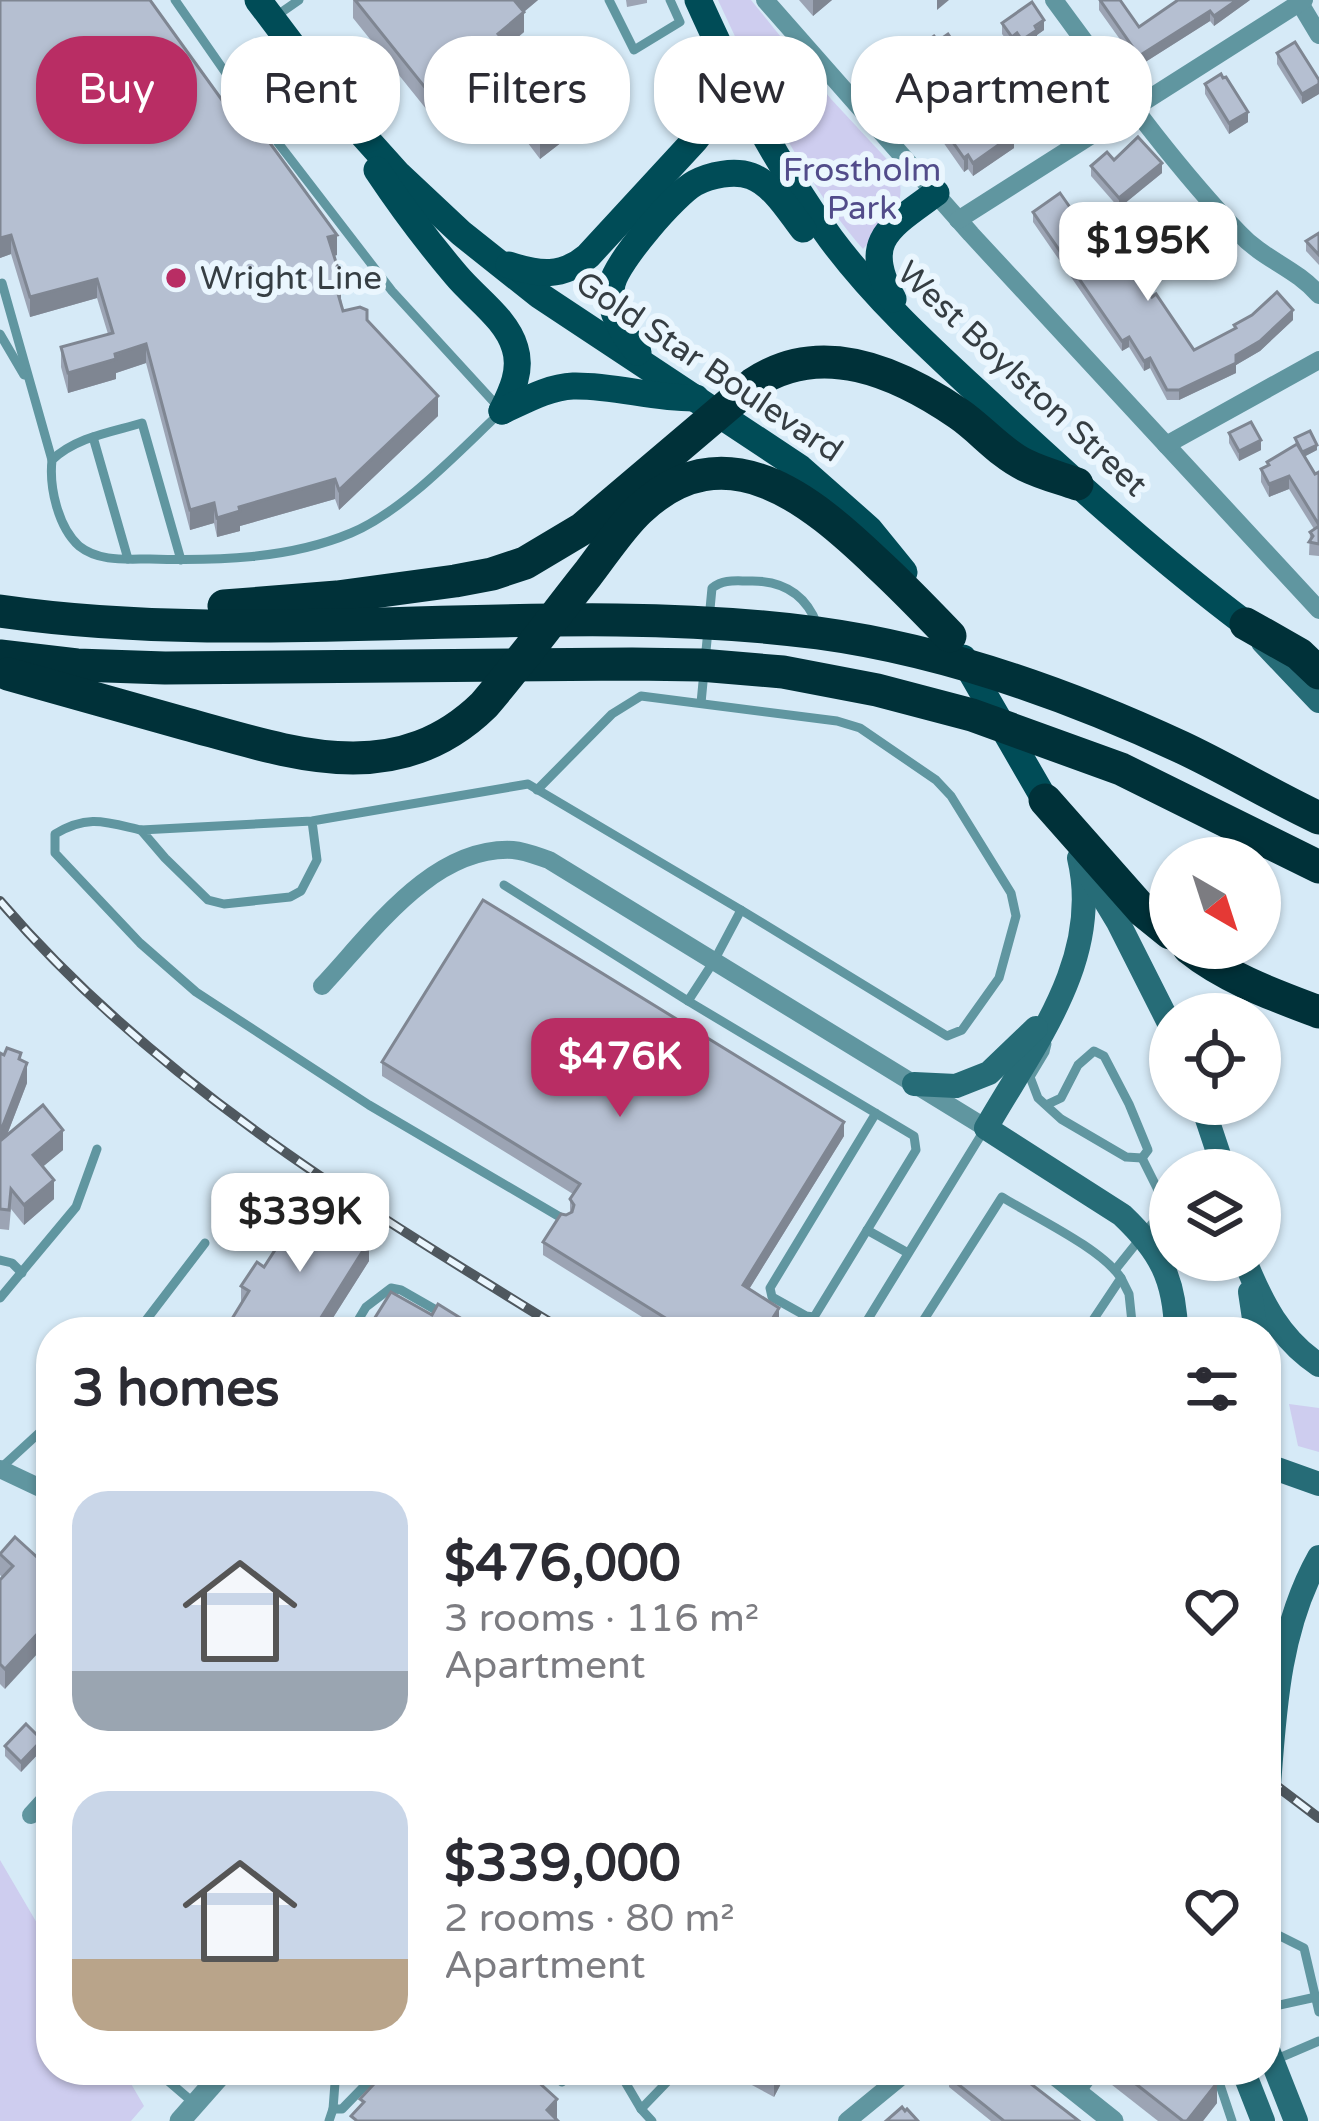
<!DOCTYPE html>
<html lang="en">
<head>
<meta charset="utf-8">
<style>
	body { margin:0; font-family:"Varela Round",sans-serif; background:#f7f7f7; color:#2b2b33; height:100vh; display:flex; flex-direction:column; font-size:45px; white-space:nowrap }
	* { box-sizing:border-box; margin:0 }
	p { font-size:39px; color:#7c7c81 }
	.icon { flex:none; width:66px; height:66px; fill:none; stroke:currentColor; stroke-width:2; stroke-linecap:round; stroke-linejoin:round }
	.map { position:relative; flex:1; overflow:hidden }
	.panel { position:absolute; left:36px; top:1317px; width:1245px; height:768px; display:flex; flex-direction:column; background:#fff; border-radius:48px; box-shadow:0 3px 9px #0004 }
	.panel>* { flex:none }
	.top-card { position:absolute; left:36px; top:36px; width:1248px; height:108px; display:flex; gap:24px }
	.needle { width:78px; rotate:141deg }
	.buttons { position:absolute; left:1149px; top:837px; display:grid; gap:24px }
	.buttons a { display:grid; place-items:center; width:132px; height:132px; border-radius:50%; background:#fff; box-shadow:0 3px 9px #0004; font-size:60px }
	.price { position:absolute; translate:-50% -102px; padding:0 27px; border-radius:24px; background:#fff; color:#222; font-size:39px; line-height:78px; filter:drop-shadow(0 3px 6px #0008) }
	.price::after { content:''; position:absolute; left:50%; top:72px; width:36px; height:27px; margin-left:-18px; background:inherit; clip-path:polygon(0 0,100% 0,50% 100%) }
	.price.on { background:#b92d64; color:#fff }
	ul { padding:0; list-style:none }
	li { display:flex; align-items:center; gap:36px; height:300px; padding:0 36px }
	li span { display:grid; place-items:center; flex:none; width:336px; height:240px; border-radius:36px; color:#555 }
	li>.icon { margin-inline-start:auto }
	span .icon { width:144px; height:144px; fill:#fffc; stroke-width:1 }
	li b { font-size:51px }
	h2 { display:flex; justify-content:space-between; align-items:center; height:144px; padding:0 36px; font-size:51px }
	.tag { padding:0 42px; border-radius:48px; background:#fff; box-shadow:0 3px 9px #0004; font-size:42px; line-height:108px }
	.tag.on { background:#b92d64; color:#fff }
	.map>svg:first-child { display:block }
	.green { fill:#cecdef }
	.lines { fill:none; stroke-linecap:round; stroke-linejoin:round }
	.service { stroke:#6096a0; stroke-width:9 }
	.minor { stroke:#6096a0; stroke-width:18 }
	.tertiary { stroke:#6096a0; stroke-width:21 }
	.secondary { stroke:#266c77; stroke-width:24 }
	.primary { stroke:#004c57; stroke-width:27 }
	.motorway { stroke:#003139; stroke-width:33 }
	.rail-casing { stroke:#4f585f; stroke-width:10 }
	.rail { stroke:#eaf6fe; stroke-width:6; stroke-dasharray:18; stroke-linecap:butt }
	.wall { fill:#9ca4b4 }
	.shaded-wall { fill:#7f8692 }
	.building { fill:#b5bfd1; stroke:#7f8692; stroke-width:3 }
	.poi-dot { fill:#b92d64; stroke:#eaf6fe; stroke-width:4.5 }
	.labels { text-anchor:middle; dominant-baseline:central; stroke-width:12; stroke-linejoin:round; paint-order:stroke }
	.park-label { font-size:33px; fill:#524c8a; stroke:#eaf6fe }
	.poi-label { font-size:33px; fill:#363e43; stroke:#eaf6fe; text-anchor:start }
	.street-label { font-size:33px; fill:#363e43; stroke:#eaf6fe }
</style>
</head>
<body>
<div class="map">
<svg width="1319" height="2121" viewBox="0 0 1319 2121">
	<rect width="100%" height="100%" fill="#d6eaf7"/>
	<g class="green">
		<path d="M718 0H751L831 99 896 169C911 207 886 223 863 249 799 175 759 88 718 0Z"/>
		<path d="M1289 1404 1319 1408V1452L1298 1446Z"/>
		<path d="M0 1860 51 1947V2070H123L144 2106 131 2121H0Z"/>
	</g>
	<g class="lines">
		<g class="service">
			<path d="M175 0 239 92 392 291 502 411C460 450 404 511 351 533 289 559 217 561 150 559 126 559 99 562 79 546 58 527 49 487 52 460 76 437 112 432 142 423L181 560"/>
			<path d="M609 0 634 50 680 22 670 0"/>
			<path d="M276 16 299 0"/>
			<path d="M2 283 52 460"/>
			<path d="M0 334 24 375"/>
			<path d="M93 437 128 559"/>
			<path d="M701 703 712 588C724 579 735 581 749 581 782 580 805 593 817 624"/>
			<path d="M537 790 612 714 641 696 837 721 860 728 936 780 951 796 1011 893 1016 916 999 978 962 1030 947 1036 741 910"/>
			<path d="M312 821 317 860 301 891 290 897 224 904 208 900 165 858 141 830 312 821 528 784 741 910 714 961 688 1001 504 885"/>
			<path d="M141 830C106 822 88 814 55 834V853L140 943 196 992 369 1105 565 1220"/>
			<path d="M688 1001 914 1136 916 1150 814 1317 806 1316 772 1297 770 1288 876 1113"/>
			<path d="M1046 1105 1061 1098 1078 1065 1094 1051 1104 1056 1129 1104 1148 1150 1142 1158 1126 1157 1061 1119 1038 1098 1030 1077 1045 1052 1047 1044"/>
			<path d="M867 1230 908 1253"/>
			<path d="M0 1260 12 1263 22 1273"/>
			<path d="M1115 1270 1163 1210 1157 1188 1142 1158"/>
			<path d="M1121 1278 1129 1294 1133 1332"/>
			<path d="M0 1298 76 1207 97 1149"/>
			<path d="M137 1332 205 1243"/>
			<path d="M351 1332 366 1307 391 1288 401 1290 443 1314"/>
			<path d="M860 1332 983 1132"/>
			<path d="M916 1332 1002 1197C1034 1217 1101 1248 1121 1278L1085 1332"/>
			<path d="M2 1467 51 1422"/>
			<path d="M42 1561 51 1552"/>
			<path d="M1266 1931 1272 1932 1304 1948 1319 2012"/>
			<path d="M1266 2008 1316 1997"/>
			<path d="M1277 2059 1319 2041"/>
			<path d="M162 2070 167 2080 195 2104"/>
			<path d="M548 2070 562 2082"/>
			<path d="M618 2070 641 2109 652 2121"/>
			<path d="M1215 2070 1232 2121"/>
			<path d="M1080 2094 1098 2070"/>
			<path d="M333 2109H342L378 2072"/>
			<path d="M641 2109 667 2082 656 2070"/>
			<path d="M329 2121 333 2109 336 2070"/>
		</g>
		<g class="minor">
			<path d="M765 0 971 234 1319 610"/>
			<path d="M1054 0C1113 80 1171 162 1239 233 1264 260 1296 268 1319 295"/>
			<path d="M1298 0 1319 35"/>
			<path d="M958 220 1304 0"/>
			<path d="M1166 445 1319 360"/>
			<path d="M322 986C372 933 432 846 513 850 525 851 537 856 549 860L986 1128"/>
			<path d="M0 1469 51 1493"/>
			<path d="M31 1815 51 1793"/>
			<path d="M847 2121 909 2070"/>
		</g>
		<g class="tertiary">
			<path d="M1049 2070 1113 2121"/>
			<path d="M180 2121 225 2070"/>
		</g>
		<g class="secondary">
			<path d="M1263 642 1319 701"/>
			<path d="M1079 858C1103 959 1034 1044 986 1128L1122 1215C1160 1251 1175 1279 1176 1332"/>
			<path d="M1086 869 1118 922 1170 1025"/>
			<path d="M914 1084 956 1086 989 1073 1036 1028"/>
			<path d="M1202 1104 1224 1170"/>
			<path d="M1245 1261C1262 1303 1280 1339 1319 1365"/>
			<path d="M1250 1292 1256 1332"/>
			<path d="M1266 1465 1319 1484"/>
			<path d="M1266 1824C1274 1733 1273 1639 1319 1557"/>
			<path d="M1266 2045 1296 2121"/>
			<path d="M1243 2070 1263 2121"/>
		</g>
		<g class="primary">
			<path d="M258 0 344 114 397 173 461 233 539 295 800 468 869 529 904 572"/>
			<path d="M698 0C736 84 776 165 831 239 881 306 943 360 1003 416 1082 489 1161 560 1246 624"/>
			<path d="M377 170C401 206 428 242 456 275 475 298 507 319 515 348 522 370 512 391 502 411"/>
			<path d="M509 265C539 275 562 278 588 256L695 140 711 119 723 94 725 82 724 64"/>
			<path d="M893 299C860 240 890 227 936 193"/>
			<path d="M638 352C623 334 607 308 612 284 617 261 675 194 695 183 710 175 734 170 751 176 773 184 789 211 803 229"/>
			<path d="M502 411C524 401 548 387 573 386 614 385 655 399 696 398"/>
			<path d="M963 658 1045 800"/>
		</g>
		<g class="motorway">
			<path d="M224 606 337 597 455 581 492 574 525 563 582 529 753 384C821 338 898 372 959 414 981 429 1000 453 1025 465 1041 473 1060 478 1077 484"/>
			<path d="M0 611C271 650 546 597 818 633 943 650 1067 694 1181 747 1228 769 1272 796 1319 818"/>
			<path d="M1246 624 1299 654 1319 673"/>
			<path d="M0 656 77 665 165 668 632 664 700 665 783 672 877 690 972 715 1121 769 1319 867"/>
			<path d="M8 674C67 690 127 708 186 724 289 752 395 792 484 705 520 663 553 618 587 575 604 553 620 528 639 510 726 428 811 500 878 564 903 587 926 611 950 636"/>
			<path d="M1045 800 1144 912 1170 933"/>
			<path d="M1189 948C1226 978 1274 995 1319 1012"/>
		</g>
		<defs>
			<g id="rail">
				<path d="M0 901C157 1084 363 1207 566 1332"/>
				<path d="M1266 1778 1319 1818"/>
			</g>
		</defs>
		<use href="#rail" class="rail-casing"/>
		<use href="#rail" class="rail"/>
	</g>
	<g class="wall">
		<path d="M0 0 232 114 337 255 334 256 343 311 367 320 438 416 339 510 335 499 240 526V531L217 537 214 523 190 530 146 363 116 373V379L68 393 61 367V347L108 334 97 298 30 317 11 254 0 258Z"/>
		<path d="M353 0H538L524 12V32L508 46 580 128 540 159 493 97V77L495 76 484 63 467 78V87L451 100 446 94 427 110 353 18Z"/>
		<path d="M626 0H647V3L627 7Z"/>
		<path d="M799 0H832L813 16Z"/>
		<path d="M1099 0 1139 27 1250 0 1214 26 1210 21 1139 66 1099 10Z"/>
		<path d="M1002 23 1044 30 1037 35V40L1022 51 1017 43 1012 47 1002 34Z"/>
		<path d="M938 41 969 71 1014 148 973 176 968 169 964 172 929 122V108L945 97 919 61V47Z"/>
		<path d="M1277 53 1319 80V94L1302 104 1277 64Z"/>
		<path d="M1066 59 1091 95 1090 101 1077 110 1074 106 1042 126 1014 83V73Z"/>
		<path d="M1205 84 1248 122 1229 134 1205 94Z"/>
		<path d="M1114 160 1162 173 1119 208 1091 176V166Z"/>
		<path d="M1033 212 1090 236 1118 255 1142 265 1135 271 1152 297 1194 350 1234 329V325L1293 320 1260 351 1236 365V373L1179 400H1167L1150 368 1144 371 1129 347 1122 351 1033 222Z"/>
		<path d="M1319 233V265L1306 251V241Z"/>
		<path d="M1194 235 1228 249 1207 263 1194 245Z"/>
		<path d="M1229 433 1261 450 1239 461 1229 443Z"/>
		<path d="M1295 438 1317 450 1305 456 1315 474 1319 472V556L1309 555 1310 532 1314 529 1289 489 1269 497 1261 482V469L1267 466V462L1296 445Z"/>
		<path d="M0 1053 21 1060 27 1083 7 1135 63 1150 43 1166 54 1199 24 1225 11 1209 9 1230 0 1229Z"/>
		<path d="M382 1062 844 1136 749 1289 779 1321 772 1332H666L543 1255V1242L570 1213V1199L573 1194 382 1076Z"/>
		<path d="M325 1214 369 1261 324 1332H230V1322L241 1304V1286Z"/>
		<path d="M15 1537 5 1689 0 1684V1580L3 1578 0 1575V1554Z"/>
		<path d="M5 1746 42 1750 21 1772 5 1756Z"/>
		<path d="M724 2070H787V2072L774 2097Z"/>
		<path d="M1107 2070H1206L1217 2103 1203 2121H1158L1107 2081Z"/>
		<path d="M949 2077 1079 2121H991L949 2087Z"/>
	</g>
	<g class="shaded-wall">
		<path d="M514 0H538L514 20Z"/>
		<path d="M813 0H832L813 16Z"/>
		<path d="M937 0H949L937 10Z"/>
		<path d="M1237 0H1250L1214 26V16Z"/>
		<path d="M1210 11V21L1139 66V56Z"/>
		<path d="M524 12V32L498 54V34Z"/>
		<path d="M1044 20V30L1037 35V40L1022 51V40Z"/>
		<path d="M1017 33V43L1012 47V37Z"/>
		<path d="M484 43V63L467 78V87L451 100V80L462 62Z"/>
		<path d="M446 75V94L427 110V90Z"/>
		<path d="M1091 84 1090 101 1077 110V100Z"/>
		<path d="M1319 84V94L1302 104V94Z"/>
		<path d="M1074 95V106L1042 126V116Z"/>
		<path d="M580 108V128L540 159V139Z"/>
		<path d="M1248 112V122L1229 134V123Z"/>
		<path d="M1014 134V148L973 176V163Z"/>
		<path d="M968 155V169L964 172V158Z"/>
		<path d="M1162 163V173L1119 208V198Z"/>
		<path d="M11 235V254L0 258V238Z"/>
		<path d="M337 235V255L328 257V237Z"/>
		<path d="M1228 239V249L1207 263V253Z"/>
		<path d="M1142 255V265L1130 274V264Z"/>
		<path d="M341 278V298L334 300V280Z"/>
		<path d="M97 279V298L30 317V297Z"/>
		<path d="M1293 310V320L1260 351 1236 365V373L1179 400V390L1236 355Z"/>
		<path d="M1129 337V347L1122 351V341Z"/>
		<path d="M146 344V363L116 373V379L68 393V373Z"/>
		<path d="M1150 358V368L1144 371V361Z"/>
		<path d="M438 396V416L339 510V490Z"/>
		<path d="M1261 440V450L1239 461V451Z"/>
		<path d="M1317 445V450L1302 458V452Z"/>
		<path d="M1289 476V489L1269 497V484Z"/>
		<path d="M335 479V499L240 526V531L217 537V518L239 507Z"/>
		<path d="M214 503V523L190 530V510Z"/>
		<path d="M27 1063V1083L0 1153V1133Z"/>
		<path d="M844 1122V1136L743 1299V1285Z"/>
		<path d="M63 1130V1150L33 1175V1155Z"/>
		<path d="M54 1180V1199L24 1225V1205Z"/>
		<path d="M369 1241V1261L324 1332H312Z"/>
		<path d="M779 1308V1321L772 1332H764Z"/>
		<path d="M51 1619V1639L5 1689V1669Z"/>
		<path d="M42 1740V1750L21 1772V1762Z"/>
		<path d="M777 2070H787V2072L774 2097V2077Z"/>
		<path d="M1217 2083V2103L1203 2121H1187Z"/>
		<path d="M557 2099V2118L555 2121 547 2110Z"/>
	</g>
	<g class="building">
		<path d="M0 0H150L232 114 244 115 255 129 259 128 337 235 328 237 341 278 334 280 343 311 360 307 367 310V320L438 396 339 490 335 479 239 507 240 511 217 518 214 503 190 510 146 344 115 354 116 359 68 373 61 347 113 333 97 279 30 297 11 235 0 238Z"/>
		<path d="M355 0H514L524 12 498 34 518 57 531 46 580 108 540 139 493 77 505 67 484 43 462 62 467 67 451 80 446 75 427 90Z"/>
		<path d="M1100 0H1120L1139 27 1178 0H1237L1214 16 1210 11 1139 56Z"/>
		<path d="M1032 2 1044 20 1035 26 1037 30 1022 40 1017 33 1012 37 1002 23Z"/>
		<path d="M948 34 969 64 966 67 1014 134 973 163 968 155 964 158 929 108 952 93 919 47 934 36 938 41Z"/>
		<path d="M1295 42 1319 80V84L1302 94 1277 53Z"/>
		<path d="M1059 49 1066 59 1070 56 1091 84 1087 87 1090 91 1077 100 1074 95 1042 116 1014 73 1034 60 1037 65Z"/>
		<path d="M1221 74 1223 78 1226 77 1248 112 1229 123 1205 84Z"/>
		<path d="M1138 137 1162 163 1119 198 1091 166 1107 152 1114 160Z"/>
		<path d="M1060 193 1090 236 1102 229 1118 255 1133 243 1142 255 1130 264 1152 297 1156 294 1194 350 1236 328 1234 325 1252 315 1277 292 1293 310 1260 341 1236 355V363L1179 390H1167L1150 358 1144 361 1129 337 1122 341 1033 212Z"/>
		<path d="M1215 220 1228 239 1207 253 1194 235Z"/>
		<path d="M1319 233V255L1306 241Z"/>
		<path d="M1251 422 1261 440 1239 451 1229 433Z"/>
		<path d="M1310 431 1317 445 1302 452 1295 438Z"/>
		<path d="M1297 444 1315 474 1319 472V525L1289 476 1269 484 1261 469 1269 465 1267 462Z"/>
		<path d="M1319 526V544L1309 542 1313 536 1310 532Z"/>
		<path d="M483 900 844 1122 743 1285 779 1308 764 1332H688L543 1242 561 1214 566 1215 572 1212 574 1205 570 1199 580 1184 382 1062Z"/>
		<path d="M7 1048 21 1053 19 1059 27 1063 0 1133V1053L4 1055Z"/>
		<path d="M43 1105 63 1130 33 1155 54 1180 24 1205 11 1189 9 1210 0 1209V1141Z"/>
		<path d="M306 1202 325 1214 327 1212 369 1241 312 1332H246L230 1322 249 1291 241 1286 257 1262 264 1267Z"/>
		<path d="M391 1292 432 1315 438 1304 483 1332H366Z"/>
		<path d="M15 1537 51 1570V1619L5 1669 0 1664V1580L13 1566 0 1554Z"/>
		<path d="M26 1724 42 1740 21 1762 5 1746Z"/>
		<path d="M387 2070H525L557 2099 547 2110 558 2121H357L351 2116 364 2102 360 2099Z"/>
		<path d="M761 2070H777L774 2077Z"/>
		<path d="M954 2070H1013L1079 2121H1004L949 2077Z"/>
		<path d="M1118 2070H1206L1214 2076 1217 2083 1187 2121H1183Z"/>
		<path d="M902 2107 905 2111 907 2109 918 2121H886Z"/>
	</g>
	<circle class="poi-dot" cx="176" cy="278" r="12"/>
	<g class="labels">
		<g class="park-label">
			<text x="862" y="170">Frostholm<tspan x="862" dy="38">Park</tspan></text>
		</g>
		<g class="poi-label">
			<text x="200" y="278">Wright Line</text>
		</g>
		<g class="street-label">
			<text transform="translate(709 367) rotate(34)">Gold Star Boulevard</text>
			<text transform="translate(1022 379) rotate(43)">West Boylston Street</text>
		</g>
	</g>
</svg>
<div class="buttons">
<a><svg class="needle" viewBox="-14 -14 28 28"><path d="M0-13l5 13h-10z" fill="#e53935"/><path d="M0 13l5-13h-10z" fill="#7c7c81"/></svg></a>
<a><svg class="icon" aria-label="locate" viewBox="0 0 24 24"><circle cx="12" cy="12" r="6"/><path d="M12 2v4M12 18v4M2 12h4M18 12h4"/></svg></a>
<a><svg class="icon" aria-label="layers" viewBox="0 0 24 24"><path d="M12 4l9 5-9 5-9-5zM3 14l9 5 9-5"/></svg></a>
</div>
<b class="price" style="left:1148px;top:304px">$195K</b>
<b class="price on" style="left:620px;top:1120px">$476K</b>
<b class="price" style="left:300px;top:1275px">$339K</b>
<div class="top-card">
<a class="tag on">Buy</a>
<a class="tag">Rent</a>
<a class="tag">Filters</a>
<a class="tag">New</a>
<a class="tag">Apartment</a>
</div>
<section class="panel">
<h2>3 homes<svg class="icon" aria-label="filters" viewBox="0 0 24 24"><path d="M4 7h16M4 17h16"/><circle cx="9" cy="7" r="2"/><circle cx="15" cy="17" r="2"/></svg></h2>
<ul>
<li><span style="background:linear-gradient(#c9d6e8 75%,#9aa5b1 0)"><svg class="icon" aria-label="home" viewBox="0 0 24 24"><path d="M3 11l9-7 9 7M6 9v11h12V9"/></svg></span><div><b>$476,000</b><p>3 rooms · 116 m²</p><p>Apartment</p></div><svg class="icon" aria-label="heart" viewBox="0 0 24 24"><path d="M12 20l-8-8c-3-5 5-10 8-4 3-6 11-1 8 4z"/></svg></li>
<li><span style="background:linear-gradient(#c9d6e8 70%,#b9a48a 0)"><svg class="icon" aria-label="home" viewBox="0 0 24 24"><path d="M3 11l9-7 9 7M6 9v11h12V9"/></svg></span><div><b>$339,000</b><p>2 rooms · 80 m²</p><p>Apartment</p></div><svg class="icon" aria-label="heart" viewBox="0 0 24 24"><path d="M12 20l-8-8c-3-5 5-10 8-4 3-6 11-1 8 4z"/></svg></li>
</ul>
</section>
</div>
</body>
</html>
